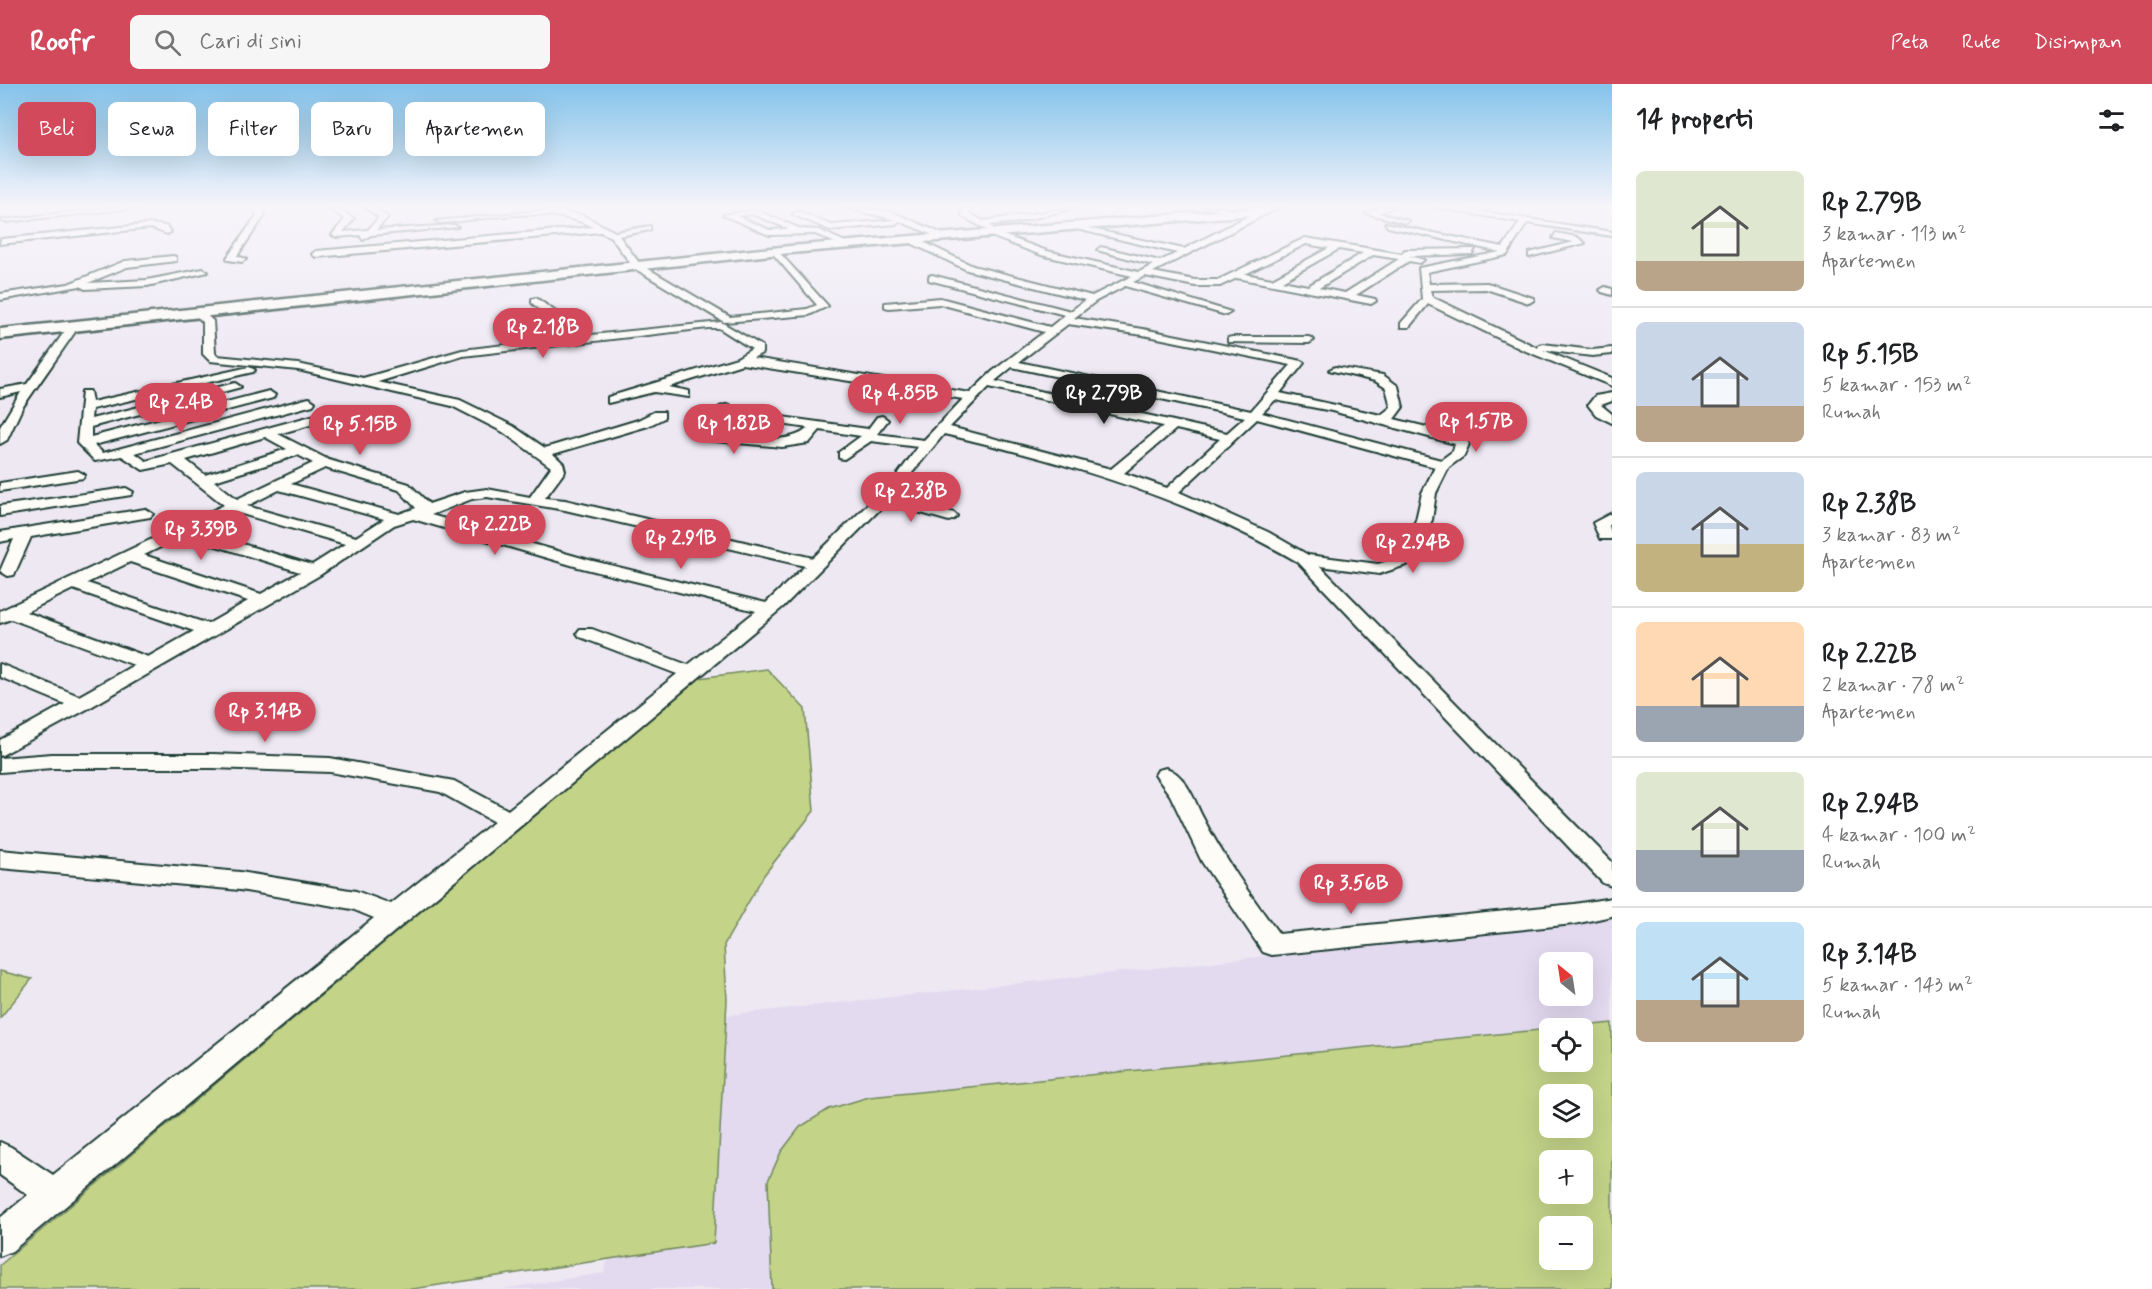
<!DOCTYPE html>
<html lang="id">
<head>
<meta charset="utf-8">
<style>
	body { margin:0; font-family:Mynerve,sans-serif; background:#f6f6f6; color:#202124; height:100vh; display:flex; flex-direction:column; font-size:22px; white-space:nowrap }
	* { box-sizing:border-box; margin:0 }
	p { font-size:20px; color:#757577 }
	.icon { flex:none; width:33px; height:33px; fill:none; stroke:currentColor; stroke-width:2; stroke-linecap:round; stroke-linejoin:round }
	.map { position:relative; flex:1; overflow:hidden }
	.panel { display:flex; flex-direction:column; background:#fff; width:540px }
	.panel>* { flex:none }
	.guide { position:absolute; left:18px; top:18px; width:570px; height:54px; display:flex; gap:12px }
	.needle { width:39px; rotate:330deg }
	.controls { position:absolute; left:1539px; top:868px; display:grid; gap:12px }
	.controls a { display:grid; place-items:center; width:54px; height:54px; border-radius:9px; background:#fff; box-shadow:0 6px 24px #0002; font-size:30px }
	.price { position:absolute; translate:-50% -51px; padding:0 14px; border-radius:21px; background:#d1495b; color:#fff; font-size:20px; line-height:39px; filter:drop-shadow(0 2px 3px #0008) }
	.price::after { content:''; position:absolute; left:50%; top:36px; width:18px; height:14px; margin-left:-9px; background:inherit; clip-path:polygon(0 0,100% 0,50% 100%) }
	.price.on { background:#222; color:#fff }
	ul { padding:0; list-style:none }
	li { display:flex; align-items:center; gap:18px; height:150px; padding:0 24px }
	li+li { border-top:2px solid #e0e0e0 }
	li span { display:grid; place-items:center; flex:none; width:168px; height:120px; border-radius:9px; color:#555 }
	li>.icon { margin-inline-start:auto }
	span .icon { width:72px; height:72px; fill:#fffc; stroke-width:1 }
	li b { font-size:26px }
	h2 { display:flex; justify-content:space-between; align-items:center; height:72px; padding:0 24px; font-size:26px }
	.chip { padding:0 21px; border-radius:9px; background:#fff; box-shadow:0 6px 24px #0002; font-size:21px; line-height:54px }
	.chip.on { background:#d1495b; color:#fff }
	header { display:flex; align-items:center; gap:36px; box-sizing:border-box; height:84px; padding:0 30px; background:#d1495b; color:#fff }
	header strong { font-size:28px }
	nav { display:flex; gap:33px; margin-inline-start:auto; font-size:21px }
	.search { width:420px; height:54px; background:#f6f6f6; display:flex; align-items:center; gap:15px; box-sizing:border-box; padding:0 21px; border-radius:9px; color:#757577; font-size:22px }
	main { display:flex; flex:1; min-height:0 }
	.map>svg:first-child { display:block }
	.built { fill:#e3daf0; fill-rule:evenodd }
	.green { fill:#c3d388; stroke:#71885e; stroke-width:1.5; fill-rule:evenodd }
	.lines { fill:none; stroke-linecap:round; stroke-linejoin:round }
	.street-casing { stroke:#1f3d34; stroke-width:4 }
	.secondary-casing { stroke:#1f3d34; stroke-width:5 }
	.street { fill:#fdfcf7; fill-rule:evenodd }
	.secondary { fill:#fdfcf7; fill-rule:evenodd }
</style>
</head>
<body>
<header>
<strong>Roofr</strong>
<div class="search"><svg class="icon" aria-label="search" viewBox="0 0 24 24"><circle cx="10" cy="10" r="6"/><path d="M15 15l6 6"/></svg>Cari di sini</div>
<nav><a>Peta</a><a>Rute</a><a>Disimpan</a></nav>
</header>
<main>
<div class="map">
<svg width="1612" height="1205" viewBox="0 0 1612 1205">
	<rect width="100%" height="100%" fill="#eee8f3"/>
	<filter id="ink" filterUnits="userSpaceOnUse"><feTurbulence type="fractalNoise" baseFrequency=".0167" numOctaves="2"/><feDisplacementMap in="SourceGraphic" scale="12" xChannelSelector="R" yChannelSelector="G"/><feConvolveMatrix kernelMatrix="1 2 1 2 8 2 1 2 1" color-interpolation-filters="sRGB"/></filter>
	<g filter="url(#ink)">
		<path class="built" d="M1612 834V1205H501L604 1189 618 1139 619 943ZM1550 879H1582V912H1550ZM1550 945H1582V978H1550ZM1550 1011H1582V1044H1550ZM1550 1077H1582V1110H1550ZM1550 1143H1582V1176H1550Z"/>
		<g class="green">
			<path d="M767 585 805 625 814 727 764 791 724 861 727 916 714 1159 413 1205H0V1181L699 594Z"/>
			<path d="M0 887 32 895 0 934Z"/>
			<path d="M1612 939V1205H772L768 1097 781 1068 800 1043 829 1025 869 1013 1549 945 1550 978H1582V945H1552ZM1550 1011H1582V1044H1550ZM1550 1077H1582V1110H1550ZM1550 1143H1582V1176H1550Z"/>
		</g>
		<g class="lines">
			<defs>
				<g id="street">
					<path d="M117 123H144L5 138 1 136Z"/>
					<path d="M254 123H262L265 131 237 172 246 175 242 178 228 176 227 174 257 131Z"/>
					<path d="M327 123H336L354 135 343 148 368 146 379 133 364 123H373L388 133 376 146 454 141 458 143 371 151 363 156 360 151 336 153 332 151 345 135Z"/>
					<path d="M843 123 892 128 950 153 943 155 899 137 896 140 830 146 792 130 799 128 831 141 896 136Z"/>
					<path d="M965 123H973L969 129 983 137 1078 123 1018 138 990 141 994 145 992 147 1047 167 1139 188 1153 181 1097 166 1101 163 1160 177 1177 169 1064 142 1068 140 1184 165 1262 125H1268V129L1153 188 1195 196H1218L1305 154 1402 170 1405 166 1475 165 1472 170 1409 172 1424 176 1420 179 1409 177 1356 211 1375 215 1376 217 1371 220 1237 194 1220 202H1195L1145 192 1133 198 1231 228 1226 231 1125 202 1096 217 1074 234 1143 245 1302 277 1304 279 1280 309 1381 331 1391 323 1386 304 1375 297 1329 286 1335 283 1383 291 1398 302 1403 323 1394 335 1447 348V337H1457L1469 360 1464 372 1449 383 1436 409 1432 436 1409 480 1379 490 1320 482 1612 778V802L1603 799 1298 478C1187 414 1069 379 944 350L893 412 954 429 957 432 954 435 949 437 886 419 783 523 12 1167 0 1172V1134L28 1111 0 1091V1058L11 1063 53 1091 374 834 352 825 240 806 0 784V766L240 788 356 807 391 820 494 738 440 708 330 688 213 684H52L0 688V674L52 670H213L330 674 454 697 508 726 677 590 580 553 577 549 580 545H592L688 581 756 527 578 483 413 435 394 441 320 491 89 624 0 672V656L65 620 0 593V580L79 612 134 581 11 535 0 539V527L224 421 172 380 143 386 122 372 95 377 77 359 82 307H90L92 318 249 283 255 286 253 288 92 325 91 335 235 299 241 303 91 343V353L269 307 275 311 273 314 94 361 103 369 309 314 315 318 313 321 135 369 146 377 330 327 336 331 335 334 278 350 329 376 409 400 429 420 465 408 487 405 530 413 551 383 503 348 452 322 298 286 210 277 203 270V238L192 228 201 226 213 237 215 269 217 272 298 280 363 294 462 266 571 253 532 219V215L536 214 563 233 581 252 721 238 762 262V269L753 274 970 309 993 287 1044 248 940 220 889 224 885 223V219L940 214 1050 243 1065 231 929 196V192L932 191 1071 227 1085 216 967 186 909 158V154H915L973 182 1092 212 1132 192 1041 171 988 151 989 147 962 132ZM1306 160 1329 164 1272 195 1245 190ZM1339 165 1363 169 1308 202 1282 197ZM1373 171 1399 175 1345 209 1319 204ZM1068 240 1143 251 1291 281 1251 327 1019 278ZM708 244H719L752 265 737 274 608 313V319L654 308 689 313V307L669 303 742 280 963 315 924 356 877 350 888 336 882 332 877 333 868 345 731 326 730 321C717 319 705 337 695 346V352L704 356 782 363 809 359 820 346 861 352 839 368V374L844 375 871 357 918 363 896 393 813 474 565 416 545 414 565 387 563 379 553 370 648 342 664 334V328H654L638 336 545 364 513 342 460 316 378 298 463 272ZM1012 283 1245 333 1227 349 995 297ZM989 303 1163 342 1111 385 950 343ZM1275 316 1332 327 1455 360 1453 367 1441 376 1262 329ZM725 332 808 344C789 364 734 351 708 348ZM1257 335 1435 383 1422 409 1416 436 1397 474 1378 480 1308 471 1268 448 1179 408ZM1176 345 1220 355 1167 404 1124 389ZM265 353 287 365 205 391 186 376ZM298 371 313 379 237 415 214 397ZM325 384 399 406 416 424 399 430 291 400ZM279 406 384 435 356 453 247 422ZM487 413 565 426 805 482 766 519 589 476 431 431 472 415ZM235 428 345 460 312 481 196 446ZM184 452 300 488 261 510 144 471ZM130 478 248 517 208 540 87 499ZM73 505 194 547 148 573 26 528Z"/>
					<path d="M1205 123H1220L1242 129 1238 131Z"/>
					<path d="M1381 123H1393L1379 129 1409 137 1405 139 1366 129Z"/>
					<path d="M1433 123H1451L1612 148V152L1527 139 1507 171 1427 188 1429 200 1487 199 1533 214 1534 216 1529 219 1486 205 1430 206 1432 213 1538 264 1539 261 1543 260 1592 266 1612 264V270L1592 272 1543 266 1612 294V302L1521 265 1428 220 1409 243H1401V239L1422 215 1419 184 1500 168 1388 143 1385 139 1503 163 1520 138Z"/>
					<path d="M550 126 582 131 615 148 650 142V146L619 152 640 180 730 233 807 225 817 221 774 171 773 169 777 166 828 222 809 231 724 238 634 184 611 153 601 148 316 173 312 170 316 167 593 143C548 120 489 135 440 139L436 137Z"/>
					<path d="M756 126 801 145 819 146 854 162 847 164 815 150 769 151 723 131ZM752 130 789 145 770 146 737 132Z"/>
					<path d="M151 140 166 142 171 148 167 150 151 144 0 160 1 155Z"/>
					<path d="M1556 149 1577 153 1585 159 1529 173V169L1574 158 1553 154Z"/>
					<path d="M173 172 176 173V177L127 183 88 199 147 196 203 185 208 188 147 202 85 205 80 202 0 216V210L68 200 125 177Z"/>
					<path d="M1605 203 1612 205V211L1602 208 1600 206Z"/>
					<path d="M70 240 79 242 22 324 7 356 0 360V343L21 308 0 313V305L27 300Z"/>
					<path d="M1232 253H1309L1314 256 1309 259 1228 258V254Z"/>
					<path d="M1612 309V317L1601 321 1612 330V339L1596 331 1588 321 1595 312Z"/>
					<path d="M78 387 85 391 83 394 0 407V399Z"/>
					<path d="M126 404 133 408 131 411 0 432V422Z"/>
					<path d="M145 425 153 430 150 433 31 453 14 491 8 492 0 487 14 455 0 458V448Z"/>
					<path d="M1612 429V440L1609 441 1612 455H1600L1593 439Z"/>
					<path d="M1166 684C1184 689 1194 714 1201 730 1223 773 1250 811 1279 850L1574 820 1612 814V832L1574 840 1272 871 1263 868 1202 778 1170 711 1155 691 1158 686Z"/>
				</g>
				<path id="secondary" d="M1265 123H1280L1265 130 790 169 0 255V245L790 162Z"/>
			</defs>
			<use href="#street" class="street-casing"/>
			<use href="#secondary" class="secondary-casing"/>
			<use href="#street" class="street"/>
			<use href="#secondary" class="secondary"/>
		</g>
	</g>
	<linearGradient id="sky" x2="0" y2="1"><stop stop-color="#84c3eb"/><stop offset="0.42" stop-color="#f7f5fa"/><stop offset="1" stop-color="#f7f5fa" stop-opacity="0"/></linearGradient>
	<rect width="1612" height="292" fill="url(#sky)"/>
</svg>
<div class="controls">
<a><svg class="needle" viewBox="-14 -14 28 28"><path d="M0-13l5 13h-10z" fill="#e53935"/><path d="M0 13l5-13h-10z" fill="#757577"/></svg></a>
<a><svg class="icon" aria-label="locate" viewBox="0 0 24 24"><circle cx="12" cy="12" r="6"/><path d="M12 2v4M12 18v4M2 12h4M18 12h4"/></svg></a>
<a><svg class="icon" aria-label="layers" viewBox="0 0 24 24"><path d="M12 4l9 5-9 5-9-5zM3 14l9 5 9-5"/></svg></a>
<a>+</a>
<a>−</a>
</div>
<b class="price" style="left:543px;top:275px">Rp 2.18B</b>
<b class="price" style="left:900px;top:341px">Rp 4.85B</b>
<b class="price on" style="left:1104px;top:341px">Rp 2.79B</b>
<b class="price" style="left:181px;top:350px">Rp 2.4B</b>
<b class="price" style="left:1476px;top:369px">Rp 1.57B</b>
<b class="price" style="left:734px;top:371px">Rp 1.82B</b>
<b class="price" style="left:360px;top:372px">Rp 5.15B</b>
<b class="price" style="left:911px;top:439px">Rp 2.38B</b>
<b class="price" style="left:495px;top:472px">Rp 2.22B</b>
<b class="price" style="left:201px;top:477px">Rp 3.39B</b>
<b class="price" style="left:681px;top:486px">Rp 2.91B</b>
<b class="price" style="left:1413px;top:490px">Rp 2.94B</b>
<b class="price" style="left:265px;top:659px">Rp 3.14B</b>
<b class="price" style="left:1351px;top:831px">Rp 3.56B</b>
<div class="guide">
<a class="chip on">Beli</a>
<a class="chip">Sewa</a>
<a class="chip">Filter</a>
<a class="chip">Baru</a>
<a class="chip">Apartemen</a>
</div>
</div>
<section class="panel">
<h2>14 properti<svg class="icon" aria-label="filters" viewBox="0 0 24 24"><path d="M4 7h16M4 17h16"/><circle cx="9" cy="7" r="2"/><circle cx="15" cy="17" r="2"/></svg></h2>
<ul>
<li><span style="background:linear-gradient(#dfe7d0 75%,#b9a48a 0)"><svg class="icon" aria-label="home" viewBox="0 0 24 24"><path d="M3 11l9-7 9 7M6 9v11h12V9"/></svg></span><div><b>Rp 2.79B</b><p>3 kamar · 113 m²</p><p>Apartemen</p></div></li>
<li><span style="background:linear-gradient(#c9d6e8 70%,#b9a48a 0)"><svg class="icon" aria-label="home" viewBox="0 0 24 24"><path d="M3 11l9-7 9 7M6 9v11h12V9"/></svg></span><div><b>Rp 5.15B</b><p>5 kamar · 153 m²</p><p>Rumah</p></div></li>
<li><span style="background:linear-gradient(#c9d6e8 60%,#c2b280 0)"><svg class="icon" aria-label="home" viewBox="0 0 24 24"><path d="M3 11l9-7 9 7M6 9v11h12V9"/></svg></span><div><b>Rp 2.38B</b><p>3 kamar · 83 m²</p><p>Apartemen</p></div></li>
<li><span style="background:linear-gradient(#ffd9b3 70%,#9aa5b1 0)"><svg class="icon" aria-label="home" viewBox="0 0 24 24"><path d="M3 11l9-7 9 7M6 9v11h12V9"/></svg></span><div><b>Rp 2.22B</b><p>2 kamar · 78 m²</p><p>Apartemen</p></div></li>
<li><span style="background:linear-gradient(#dfe7d0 65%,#9aa5b1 0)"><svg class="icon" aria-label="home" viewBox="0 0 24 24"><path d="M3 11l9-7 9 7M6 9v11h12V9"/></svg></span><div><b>Rp 2.94B</b><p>4 kamar · 100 m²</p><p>Rumah</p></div></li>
<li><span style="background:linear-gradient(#bfe0f5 65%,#b9a48a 0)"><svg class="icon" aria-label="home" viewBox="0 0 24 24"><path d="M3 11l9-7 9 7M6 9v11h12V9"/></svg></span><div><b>Rp 3.14B</b><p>5 kamar · 143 m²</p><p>Rumah</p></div></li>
</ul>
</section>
</main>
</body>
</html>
